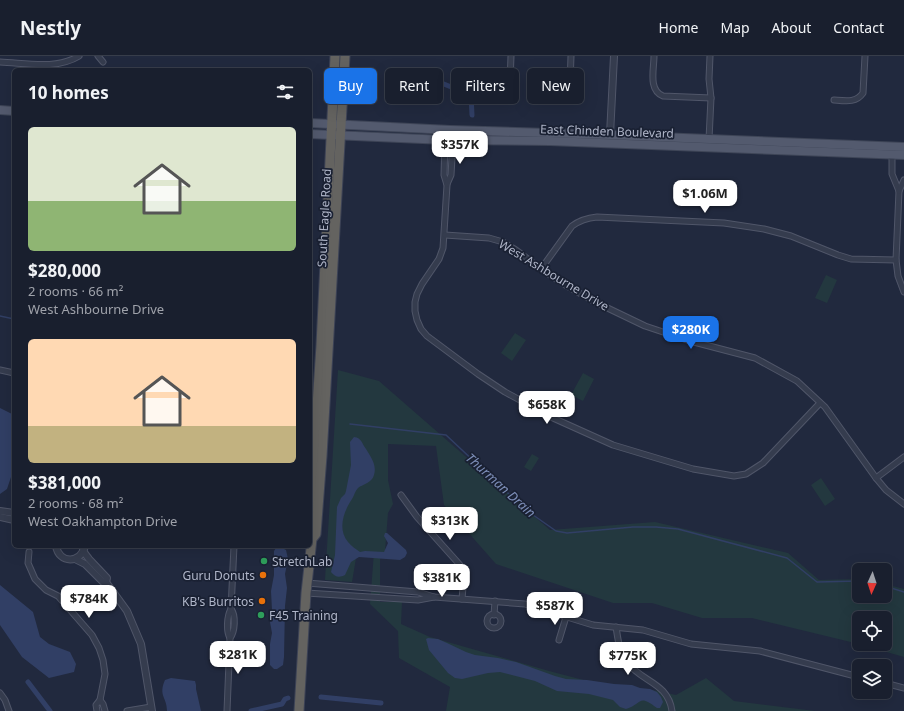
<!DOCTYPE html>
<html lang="en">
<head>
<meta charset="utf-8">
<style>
	body { margin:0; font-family:"Noto Sans",sans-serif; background:#222736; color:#f1f3f6; height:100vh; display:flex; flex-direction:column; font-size:15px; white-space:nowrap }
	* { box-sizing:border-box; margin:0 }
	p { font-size:13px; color:#9fa2aa }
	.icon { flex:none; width:22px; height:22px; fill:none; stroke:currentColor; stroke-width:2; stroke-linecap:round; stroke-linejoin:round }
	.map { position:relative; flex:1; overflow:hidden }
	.panel { position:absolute; left:12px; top:12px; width:300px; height:480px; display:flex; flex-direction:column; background:#191f2e; border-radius:6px; box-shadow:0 4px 16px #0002,0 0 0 1px #373d4a }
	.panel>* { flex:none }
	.top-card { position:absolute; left:324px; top:12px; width:380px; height:36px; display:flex; gap:8px }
	.needle { width:26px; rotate:183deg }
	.buttons { position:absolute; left:852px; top:507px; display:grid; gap:8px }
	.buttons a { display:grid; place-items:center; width:40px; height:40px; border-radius:6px; background:#191f2e; box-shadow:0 4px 16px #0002,0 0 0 1px #373d4a; font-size:20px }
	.price { position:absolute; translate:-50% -34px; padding:0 9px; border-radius:8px; background:#fff; color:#222; font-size:13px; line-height:26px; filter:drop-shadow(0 1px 2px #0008) }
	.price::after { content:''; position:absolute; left:50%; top:24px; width:12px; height:9px; margin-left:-6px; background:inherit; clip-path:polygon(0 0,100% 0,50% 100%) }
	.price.active { background:#1a73e8; color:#fff }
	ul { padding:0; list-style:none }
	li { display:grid; align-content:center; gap:8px; height:212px; padding:0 16px }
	li span { display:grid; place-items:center; height:124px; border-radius:6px; color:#555 }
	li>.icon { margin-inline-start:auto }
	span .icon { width:72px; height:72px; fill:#fffc; stroke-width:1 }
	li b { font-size:17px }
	h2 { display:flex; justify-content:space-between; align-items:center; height:48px; padding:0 16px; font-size:17px }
	.tag { padding:0 14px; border-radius:6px; background:#191f2e; box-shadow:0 4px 16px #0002,0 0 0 1px #373d4a; font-size:14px; line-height:36px }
	.tag.active { background:#1a73e8; color:#fff }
	header { display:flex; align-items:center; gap:24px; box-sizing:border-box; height:56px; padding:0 20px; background:#191f2e; border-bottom:1px solid #373d4a }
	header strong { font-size:19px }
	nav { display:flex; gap:22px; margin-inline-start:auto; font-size:14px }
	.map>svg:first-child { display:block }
	.green { fill:#23383f }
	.water { fill:#313f65 }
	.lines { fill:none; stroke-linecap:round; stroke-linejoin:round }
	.stream { stroke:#313f65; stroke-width:1.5 }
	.canal { stroke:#313f65; stroke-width:5 }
	.minor-casing { stroke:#505669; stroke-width:7 }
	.tertiary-casing { stroke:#505669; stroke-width:8 }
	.primary-casing { stroke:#3e4557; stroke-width:10 }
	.trunk-casing { stroke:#3d4356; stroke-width:11 }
	.minor { stroke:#353c4e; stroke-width:5 }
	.tertiary { stroke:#353c4e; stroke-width:6 }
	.primary { stroke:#535a6e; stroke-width:8 }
	.trunk { stroke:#646360; stroke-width:9 }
	.leisure-dot { fill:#2e9e5b; stroke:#1a2133; stroke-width:1.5 }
	.food-dot { fill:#e8710a; stroke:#1a2133; stroke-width:1.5 }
	.labels { text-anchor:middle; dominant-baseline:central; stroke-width:3.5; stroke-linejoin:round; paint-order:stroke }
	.street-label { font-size:12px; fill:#b0b6c9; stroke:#1a2133 }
	.poi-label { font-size:12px; fill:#b0b6c9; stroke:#1a2133; text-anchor:start }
	.water-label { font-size:13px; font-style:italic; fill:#7d8eb8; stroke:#1a2133 }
</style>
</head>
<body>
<header>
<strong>Nestly</strong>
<nav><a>Home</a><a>Map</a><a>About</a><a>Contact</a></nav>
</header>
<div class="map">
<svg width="904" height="655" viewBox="0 0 904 655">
	<rect width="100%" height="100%" fill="#21293e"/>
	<g class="green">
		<path d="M826 219 837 224 827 247 815 242Z"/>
		<path d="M515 277 526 284 512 305 501 297Z"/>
		<path d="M338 314 379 325 550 474 655 466 788 497 819 524 859 523V540H885V528L904 533V601L859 588H885V562H859V588L752 562H702L652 547H613L496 508 444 449 436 390 388 388V424L393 448 388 457 385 495 380 503V546H402L401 568 430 581 549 615 595 627 652 634 676 639 706 622 734 645 815 655H446L450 631 399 602 398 575 370 548 374 496 356 502 352 526 325 524Z"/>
		<path d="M583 317 594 323 583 345 571 339Z"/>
		<path d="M532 398 539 402 531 415 524 411Z"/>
		<path d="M821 422 835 443 825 450 811 429Z"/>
	</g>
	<g class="water">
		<path d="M0 352 14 359V412L7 433 0 438Z"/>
		<path d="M354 381C362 382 362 388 366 393 371 401 377 409 374 419 372 427 363 428 358 432 355 435 354 440 352 443 344 455 337 473 348 486 351 490 356 493 360 496L365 495 384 496 388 487 384 480 385 477H387L406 494 407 497 405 501 400 504 359 501 351 506 345 519C339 522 335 521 331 516L335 499 337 451 341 442 345 438 346 435 351 409 350 386Z"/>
		<path d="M280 491 286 494 288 503 285 518 287 532 285 550 284 601 283 609 277 613H274L270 609V588L272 577 270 566 272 554 271 535 274 519V495L276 492Z"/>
		<path d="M0 529 33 556 40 581 49 588 70 596 76 608 74 616 49 622 22 601 0 569Z"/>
		<path d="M428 582 438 583 447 587 466 596 475 599 498 602 516 606 555 620 566 623 587 624 614 628 632 629 640 632 650 633 657 636 661 641 663 646 660 652H657C638 637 642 648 626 653L620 651 613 644 589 638 557 635 535 625 500 616 488 617 462 623 455 622 448 617 429 594 426 583Z"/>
		<path d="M171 622 195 625 196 629V633L201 655H167C167 641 158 640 165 624Z"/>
	</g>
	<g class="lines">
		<g class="stream">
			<path d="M0 260 14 263"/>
			<path d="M350 368 446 379 526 454 556 475 567 477 633 471H656L678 473 787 502 817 526 859 525"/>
			<path d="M885 530 904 536"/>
		</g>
		<g class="canal">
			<path d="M424 20 471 39 472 59"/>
			<path d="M28 626 50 655"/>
			<path d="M321 641 381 647"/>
			<path d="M251 655 282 648 285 643 288 642"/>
		</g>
		<defs>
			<g id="minor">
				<path d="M98 0 103 6"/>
				<path d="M654 0C654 13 648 34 663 40L711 42"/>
				<path d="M0 6C26 7 56 14 79 0"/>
				<path d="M510 26 511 0"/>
				<path d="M570 28 571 0"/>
				<path d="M834 44C846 45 856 47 863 37L865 0"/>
				<path d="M709 83 711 42 709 23 710 0"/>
				<path d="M445 84 444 119 447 129 443 192 439 203 422 228 417 238 415 246V255L417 264 421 273 427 280 478 318 505 336 553 362 613 389 693 413 734 420 746 418 763 407 820 347"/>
				<path d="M892 99V118L899 135 896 204 898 220 904 236"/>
				<path d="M447 128 451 119 453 84"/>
				<path d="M899 135 904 124"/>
				<path d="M445 179 489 182 503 186 516 194 541 213 567 230 595 246 645 270 690 285 755 302 797 325 825 351 876 422 886 434 904 448"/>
				<path d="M541 213 572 170C580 164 587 162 597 161L724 167 764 173 791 180 838 199 851 203 896 204"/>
				<path d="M0 314 14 317"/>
				<path d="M876 422 904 401"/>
				<path d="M401 439 417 461 460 509 464 520 462 543"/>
				<path d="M29 496 28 507 35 523 46 534 58 540 92 579 99 592 103 604 105 618 100 644"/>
				<path d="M306 537 418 544 434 541 418 536 307 527"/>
				<path d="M434 541 525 548 593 569 643 574 691 588 760 595 859 621"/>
				<circle cx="494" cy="565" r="7"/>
				<path d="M494 559 495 545"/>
				<path d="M616 571C618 583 619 596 627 606 641 626 668 626 672 655"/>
				<path d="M230 582C235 576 236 559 231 553"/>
				<path d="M559 584 566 561"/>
				<path d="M885 627 904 632"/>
				<path d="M0 637 5 644 9 655"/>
				<path d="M97 655 96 649 100 644 103 648 105 655"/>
				<path d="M127 655 151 651"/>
				<path d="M227 655 230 582C226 575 227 560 231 553L234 490"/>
			</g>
			<g id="tertiary">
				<path d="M610 79 614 0"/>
				<path d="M0 455 14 457"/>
				<path d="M0 461 14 464"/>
				<path d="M56 490C59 508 81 508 85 490"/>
				<path d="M83 495 89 503 107 522 106 526"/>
				<path d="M75 503 85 508 103 526H106L127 555 141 588 152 655"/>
			</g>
			<g id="primary">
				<path d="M0 54 14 55"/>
				<path d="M310 67 450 74 610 79 904 91"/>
				<path d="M310 78 445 84 550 85 904 99"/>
			</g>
			<g id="trunk">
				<path d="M310 456 321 289 335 0"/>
				<path d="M299 655 306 537 312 483 316 478 322 400 345 0"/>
			</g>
		</defs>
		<use href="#minor" class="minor-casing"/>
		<use href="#tertiary" class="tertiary-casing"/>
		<use href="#primary" class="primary-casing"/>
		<use href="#trunk" class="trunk-casing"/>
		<use href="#minor" class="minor"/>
		<use href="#tertiary" class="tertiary"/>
		<use href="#primary" class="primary"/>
		<use href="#trunk" class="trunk"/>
	</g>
	<g class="leisure-dot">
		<circle cx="264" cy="505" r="4"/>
		<circle cx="261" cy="559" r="4"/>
	</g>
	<g class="food-dot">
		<circle cx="263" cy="519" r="4"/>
		<circle cx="262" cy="545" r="4"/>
	</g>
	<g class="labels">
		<g class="street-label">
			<text transform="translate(607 75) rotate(2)">East Chinden Boulevard</text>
			<text transform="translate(324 162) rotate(-87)">South Eagle Road</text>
			<text transform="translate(554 219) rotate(31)">West Ashbourne Drive</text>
		</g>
		<g class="poi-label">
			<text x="272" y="505">StretchLab</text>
			<text x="255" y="519" text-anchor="end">Guru Donuts</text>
			<text x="254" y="545" text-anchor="end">KB's Burritos</text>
			<text x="269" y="559">F45 Training</text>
		</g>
		<g class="water-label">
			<text transform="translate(501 429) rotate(42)">Thurman Drain</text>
		</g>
	</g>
</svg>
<div class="buttons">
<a><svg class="needle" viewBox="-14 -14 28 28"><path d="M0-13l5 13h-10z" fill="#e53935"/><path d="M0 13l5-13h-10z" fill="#9fa2aa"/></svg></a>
<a><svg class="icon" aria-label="locate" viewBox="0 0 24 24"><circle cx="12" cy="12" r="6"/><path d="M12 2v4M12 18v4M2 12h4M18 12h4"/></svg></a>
<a><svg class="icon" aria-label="layers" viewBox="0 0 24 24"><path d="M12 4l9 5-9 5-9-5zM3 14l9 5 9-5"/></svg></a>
</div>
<b class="price" style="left:460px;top:109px">$357K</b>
<b class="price" style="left:705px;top:158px">$1.06M</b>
<b class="price active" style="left:691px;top:294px">$280K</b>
<b class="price" style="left:547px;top:369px">$658K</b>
<b class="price" style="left:450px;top:485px">$313K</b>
<b class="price" style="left:442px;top:542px">$381K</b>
<b class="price" style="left:89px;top:563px">$784K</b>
<b class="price" style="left:555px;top:570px">$587K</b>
<b class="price" style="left:238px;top:619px">$281K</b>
<b class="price" style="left:628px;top:620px">$775K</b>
<div class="top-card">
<a class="tag active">Buy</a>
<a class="tag">Rent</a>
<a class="tag">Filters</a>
<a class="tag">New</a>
</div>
<section class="panel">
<h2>10 homes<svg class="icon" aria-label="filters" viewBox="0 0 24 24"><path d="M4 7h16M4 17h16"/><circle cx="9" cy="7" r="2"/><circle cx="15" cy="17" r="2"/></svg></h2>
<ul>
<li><span style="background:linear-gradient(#dfe7d0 60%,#8fb573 0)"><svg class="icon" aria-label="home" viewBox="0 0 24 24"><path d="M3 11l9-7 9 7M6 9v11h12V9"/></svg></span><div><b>$280,000</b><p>2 rooms · 66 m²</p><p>West Ashbourne Drive</p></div></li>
<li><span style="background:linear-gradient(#ffd9b3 70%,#c2b280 0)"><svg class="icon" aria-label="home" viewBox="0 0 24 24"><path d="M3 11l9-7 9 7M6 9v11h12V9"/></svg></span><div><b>$381,000</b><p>2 rooms · 68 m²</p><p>West Oakhampton Drive</p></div></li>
</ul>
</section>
</div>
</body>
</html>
